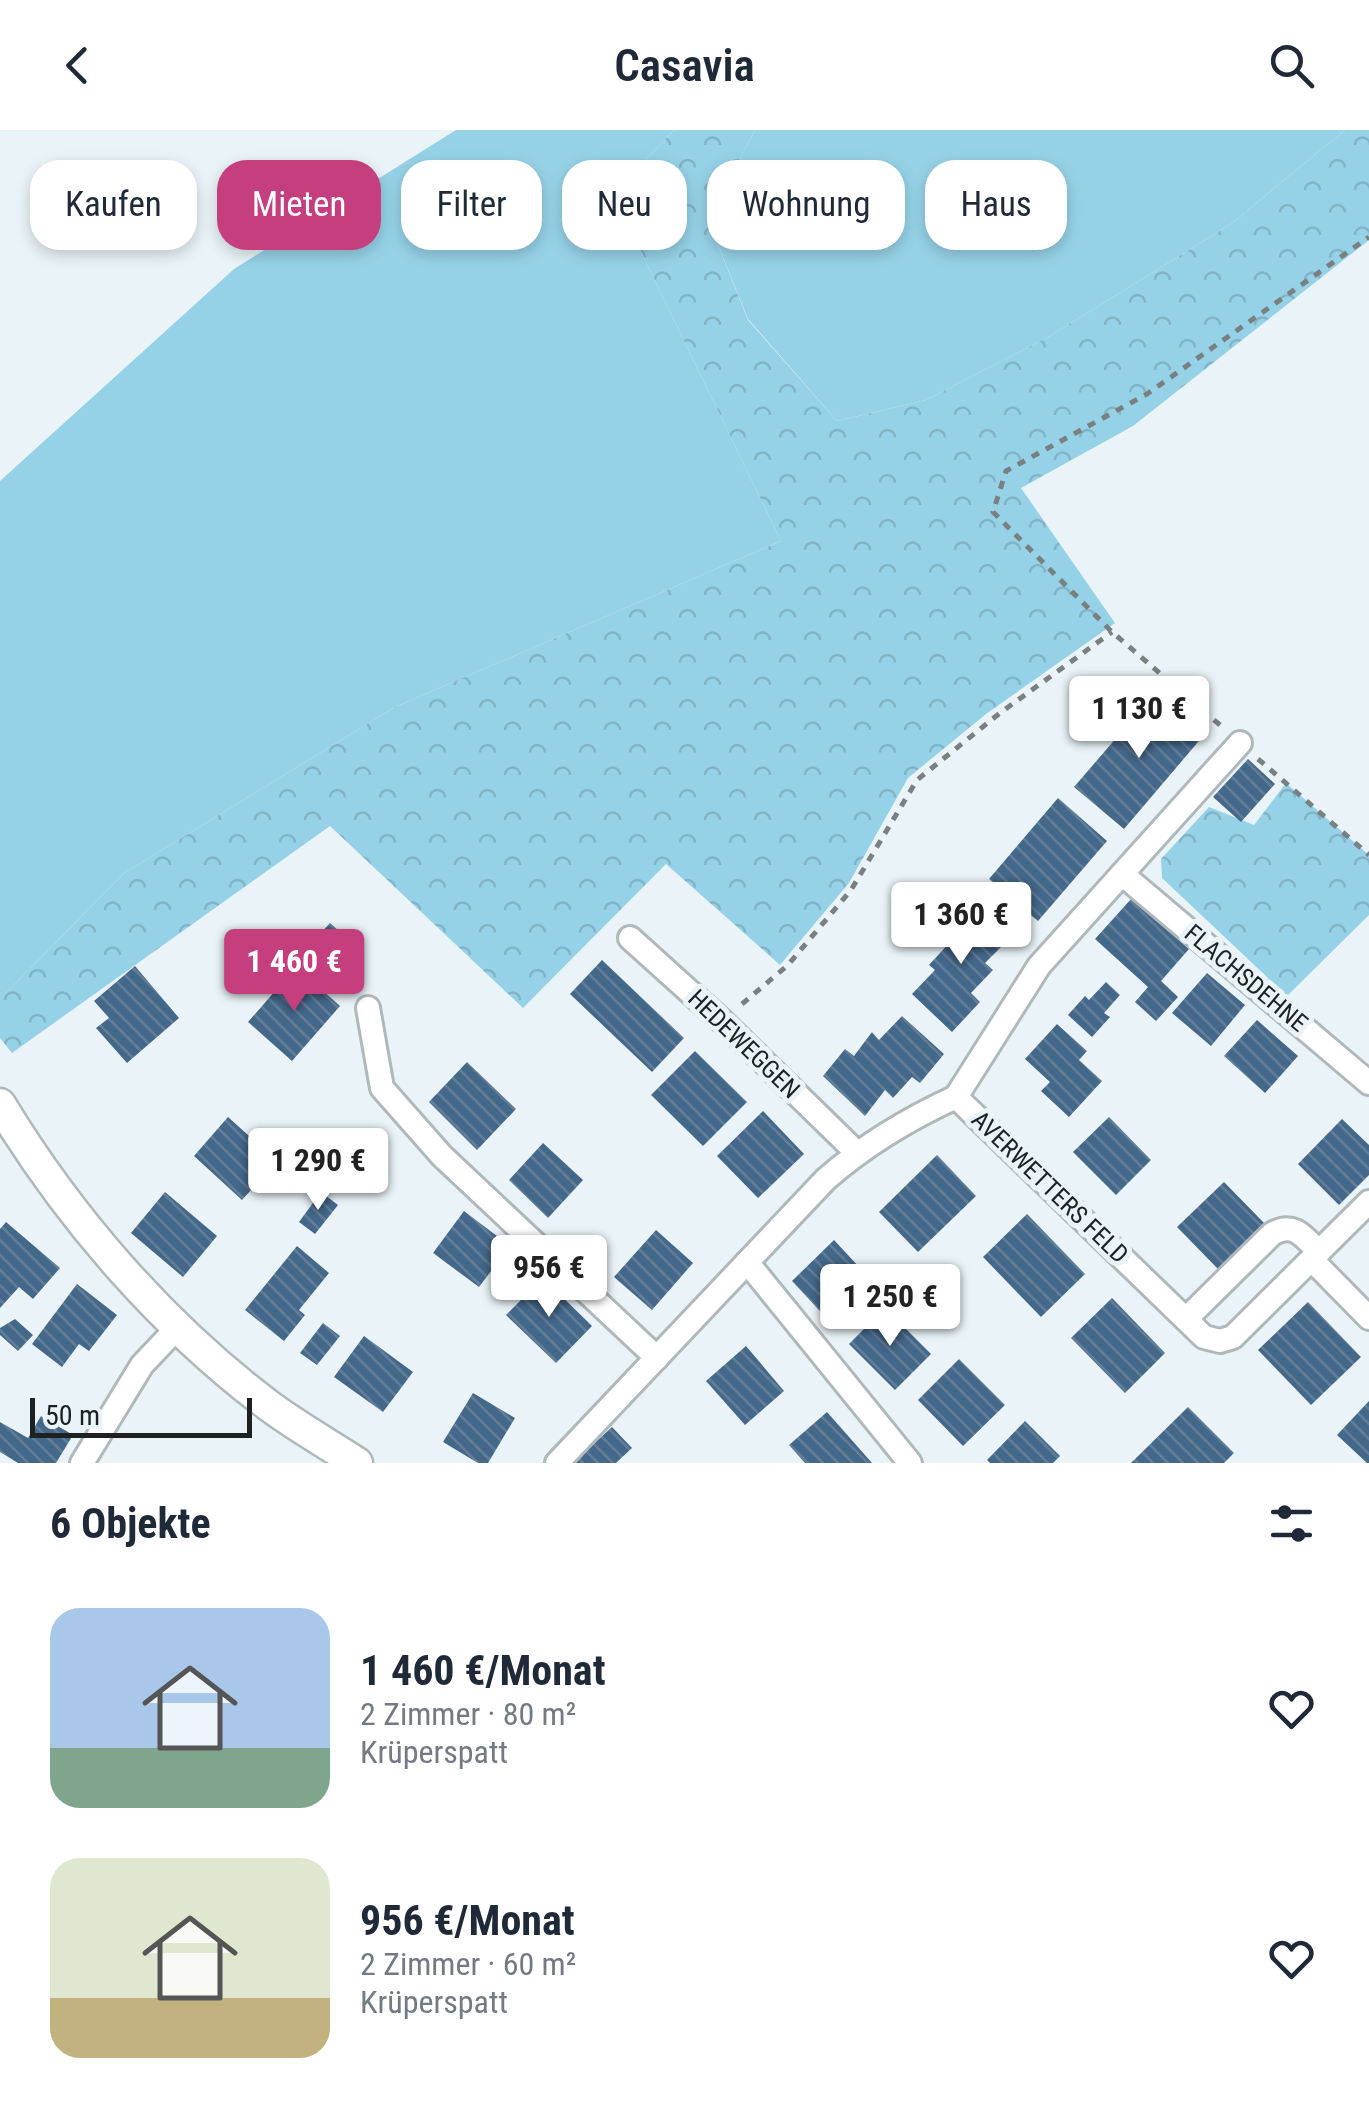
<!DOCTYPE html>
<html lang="de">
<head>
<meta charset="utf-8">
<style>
	body { margin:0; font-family:"Roboto Condensed",sans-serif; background:#f6f6f7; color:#1f2937; height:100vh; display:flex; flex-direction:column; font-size:38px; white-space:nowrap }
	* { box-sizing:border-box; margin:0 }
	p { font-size:32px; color:#747a83 }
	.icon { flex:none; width:55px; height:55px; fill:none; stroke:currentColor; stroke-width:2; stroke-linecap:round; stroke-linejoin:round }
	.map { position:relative; height:1333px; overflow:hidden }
	.panel { display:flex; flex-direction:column; background:#fff; flex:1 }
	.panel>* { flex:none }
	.hud { position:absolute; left:30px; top:30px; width:1310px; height:90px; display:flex; gap:20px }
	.scale { position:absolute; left:30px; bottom:25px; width:222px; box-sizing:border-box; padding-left:10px; border:5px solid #1d2122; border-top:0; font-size:28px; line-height:35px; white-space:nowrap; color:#1d2122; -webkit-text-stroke:8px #eaf4f8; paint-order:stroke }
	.price { position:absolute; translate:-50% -85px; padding:0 22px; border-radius:10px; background:#fff; color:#222; font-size:32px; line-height:65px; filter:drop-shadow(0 2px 5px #0008) }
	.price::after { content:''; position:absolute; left:50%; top:60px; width:30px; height:22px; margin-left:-15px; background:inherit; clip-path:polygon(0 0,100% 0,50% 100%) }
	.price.active { background:#c53e7d; color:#fff }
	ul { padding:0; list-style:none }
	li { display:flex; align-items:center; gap:30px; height:250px; padding:0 50px }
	li span { display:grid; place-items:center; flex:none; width:280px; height:200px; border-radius:30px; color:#555 }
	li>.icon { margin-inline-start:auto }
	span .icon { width:120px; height:120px; fill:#fffc; stroke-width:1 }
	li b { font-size:42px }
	h2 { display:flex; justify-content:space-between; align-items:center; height:120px; padding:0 50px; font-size:42px }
	.chip { padding:0 35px; border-radius:30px; background:#fff; box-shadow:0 5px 15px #0003; font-size:35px; line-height:90px }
	.chip.active { background:#c53e7d; color:#fff }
	header { display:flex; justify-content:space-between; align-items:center; height:130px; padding:0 50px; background:#fff; font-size:45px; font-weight:600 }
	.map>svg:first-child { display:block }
	.grass { fill:#96d2e7 }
	.forest { fill:url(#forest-crowns) }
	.building { fill:url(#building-back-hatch) }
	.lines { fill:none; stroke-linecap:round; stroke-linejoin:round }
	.minor-casing { stroke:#afb9bc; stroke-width:28 }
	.tertiary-casing { stroke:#afb9bc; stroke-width:35 }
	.path { stroke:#798082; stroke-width:5; stroke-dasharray:8 8; stroke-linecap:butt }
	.minor { stroke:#fff; stroke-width:22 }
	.tertiary { stroke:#fff; stroke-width:30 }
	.labels { text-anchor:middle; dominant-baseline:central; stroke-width:10; stroke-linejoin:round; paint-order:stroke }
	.street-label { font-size:25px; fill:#1d2122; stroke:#eaf4f8 }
</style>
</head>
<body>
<header><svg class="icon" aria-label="back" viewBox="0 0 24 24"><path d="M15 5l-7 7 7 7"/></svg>Casavia<svg class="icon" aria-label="search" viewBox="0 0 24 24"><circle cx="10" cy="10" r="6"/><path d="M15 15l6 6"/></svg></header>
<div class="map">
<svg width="1369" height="1333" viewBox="0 0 1369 1333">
	<defs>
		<pattern id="forest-crowns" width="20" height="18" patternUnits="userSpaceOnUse" patternTransform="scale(2.5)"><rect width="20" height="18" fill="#96d2e7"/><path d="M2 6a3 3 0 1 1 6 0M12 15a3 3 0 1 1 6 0" fill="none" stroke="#81b4c6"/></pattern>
		<pattern id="building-back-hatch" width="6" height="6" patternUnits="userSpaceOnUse" patternTransform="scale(2.5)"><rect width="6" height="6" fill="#44688a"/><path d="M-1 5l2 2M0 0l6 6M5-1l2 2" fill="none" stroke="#627d97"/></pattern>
	</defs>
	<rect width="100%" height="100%" fill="#eaf4f8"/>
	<g class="grass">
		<path d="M456 0H674L613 64 781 411 395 577 123 744 0 869V351L234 139Z"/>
		<path d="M755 0H1345L1231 94 1050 206 926 270 837 291 748 189 708 90Z"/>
	</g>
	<g class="forest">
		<path d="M674 0H755L708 90 748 190 837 291 926 270 1050 206 1231 94 1345 0H1369V110L1133 296 1021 358 1115 493 986 584 908 648 849 753 780 835 666 734 523 878 330 696 12 923 0 908V869L123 744 395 577 781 411 613 64Z"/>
		<path d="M1286 653 1369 725V785L1287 866 1162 748 1161 729 1209 677 1254 695Z"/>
	</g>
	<g class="building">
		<path d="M1155 563 1204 605 1124 699 1074 657Z"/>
		<path d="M1248 629 1275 654 1241 692 1213 667Z"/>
		<path d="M1058 668 1107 711 1038 791 989 749Z"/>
		<path d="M1132 768 1189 819 1161 851 1178 867 1156 891 1135 872 1148 857 1095 809Z"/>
		<path d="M971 771 1010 808 985 833 993 840 971 863 980 872 952 902 912 864 935 840 929 835 952 810 943 801Z"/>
		<path d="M330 793 354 815 328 844 304 822Z"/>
		<path d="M602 830 684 908 652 942 570 864Z"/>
		<path d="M135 836 179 888 127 933 96 898 109 888 94 871Z"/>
		<path d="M296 837 340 876 292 931 248 892Z"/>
		<path d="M1207 843 1245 875 1211 916 1172 883Z"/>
		<path d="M1106 852 1120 865 1104 883 1110 887 1092 907 1068 885 1085 866 1089 870Z"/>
		<path d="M902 886 944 924 920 953 912 947 893 968 885 960 865 986 823 946 845 919 854 926 872 902 879 910Z"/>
		<path d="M1257 890 1298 926 1265 963 1224 926Z"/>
		<path d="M1057 894 1087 921 1079 930 1102 951 1069 987 1041 961 1050 952 1025 929Z"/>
		<path d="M695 921 747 972 703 1016 651 965Z"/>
		<path d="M467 932 516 979 477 1020 429 972Z"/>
		<path d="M763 981 804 1024 758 1068 717 1026Z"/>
		<path d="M228 987 277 1031 242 1070 194 1026Z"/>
		<path d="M1109 987 1151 1030 1116 1065 1073 1022Z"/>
		<path d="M1342 989 1369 1015V1045L1339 1075 1298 1034Z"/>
		<path d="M543 1013 583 1050 548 1088 509 1050Z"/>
		<path d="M937 1025 976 1066 918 1122 879 1082Z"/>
		<path d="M1224 1052 1266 1095 1219 1140 1177 1097Z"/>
		<path d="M165 1062 217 1106 183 1147 131 1103Z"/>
		<path d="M321 1062 338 1075 315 1104 299 1092Z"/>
		<path d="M464 1081 510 1116 479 1157 433 1123Z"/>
		<path d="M1027 1084 1085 1144 1041 1187 983 1127Z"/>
		<path d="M6 1092 60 1138 33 1169 19 1157 0 1178V1099Z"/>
		<path d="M656 1100 693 1133 652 1180 614 1147Z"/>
		<path d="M834 1110 873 1152 831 1193 792 1151Z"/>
		<path d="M297 1116 329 1143 299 1180 305 1185 284 1211 245 1180Z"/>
		<path d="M543 1148 592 1196 556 1233 506 1185Z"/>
		<path d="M77 1154 117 1185 89 1221 79 1214 62 1237 32 1214Z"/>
		<path d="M1112 1168 1165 1223 1125 1263 1071 1208Z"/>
		<path d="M1308 1172 1361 1227 1311 1275 1258 1220Z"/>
		<path d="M885 1178 931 1224 895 1260 849 1214Z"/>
		<path d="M15 1189 33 1205 18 1221 0 1205V1198Z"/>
		<path d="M323 1193 340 1206 317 1235 300 1223Z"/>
		<path d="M364 1206 413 1242 383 1282 334 1247Z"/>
		<path d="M746 1216 784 1261 745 1295 706 1251Z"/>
		<path d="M959 1229 1005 1275 963 1316 918 1270Z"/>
		<path d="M473 1263 515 1288 488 1333H478L443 1312Z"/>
		<path d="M1369 1271V1333H1367L1337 1305Z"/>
		<path d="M1188 1277 1234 1323 1224 1333H1131Z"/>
		<path d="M827 1282 872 1333H805L789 1315Z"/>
		<path d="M41 1286 73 1305 56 1333H18L0 1322V1292L28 1308Z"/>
		<path d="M1025 1291 1060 1326 1053 1333H990L987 1330Z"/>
		<path d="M612 1297 632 1318 616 1333H573Z"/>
	</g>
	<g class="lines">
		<defs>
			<g id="minor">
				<path d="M1122 744 1369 953"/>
				<path d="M630 808 722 891 856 1022"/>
				<path d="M368 878 382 958 442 1026 657 1228"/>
				<path d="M956 967 1039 836 1240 613"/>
				<path d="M1312 1130 1369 1188"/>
				<path d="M747 1132 910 1333"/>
				<path d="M1186 1189 1272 1104C1294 1091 1304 1107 1319 1122"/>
				<path d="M82 1333 142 1235 177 1198"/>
				<path d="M557 1333 826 1049C866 1014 908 989 956 967L1204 1207 1220 1211 1233 1207 1369 1072"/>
			</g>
			<path id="tertiary" d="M0 974C69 1088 161 1194 268 1275 296 1296 328 1314 357 1333"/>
		</defs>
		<use href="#minor" class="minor-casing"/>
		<use href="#tertiary" class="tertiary-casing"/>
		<g class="path">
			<path d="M1220 595 1112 502 993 382 1006 341 1147 264 1369 107"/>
			<path d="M1258 629 1369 725"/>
			<path d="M742 874 788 835 851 760 917 650 1000 583 1112 502"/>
		</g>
		<use href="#minor" class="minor"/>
		<use href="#tertiary" class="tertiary"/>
	</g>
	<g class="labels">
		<g class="street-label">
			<text transform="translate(1246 848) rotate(40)">FLACHSDEHNE</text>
			<text transform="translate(744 914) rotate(44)">HEDEWEGGEN</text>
			<text transform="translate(1050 1057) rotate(44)">AVERWETTERS FELD</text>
		</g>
	</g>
</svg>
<div class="scale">50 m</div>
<b class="price" style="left:1139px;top:631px">1 130 €</b>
<b class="price" style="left:961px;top:837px">1 360 €</b>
<b class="price active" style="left:294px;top:884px">1 460 €</b>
<b class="price" style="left:318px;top:1083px">1 290 €</b>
<b class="price" style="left:549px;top:1190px">956 €</b>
<b class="price" style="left:890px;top:1219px">1 250 €</b>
<div class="hud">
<a class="chip">Kaufen</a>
<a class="chip active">Mieten</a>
<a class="chip">Filter</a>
<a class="chip">Neu</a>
<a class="chip">Wohnung</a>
<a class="chip">Haus</a>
</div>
</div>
<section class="panel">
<h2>6 Objekte<svg class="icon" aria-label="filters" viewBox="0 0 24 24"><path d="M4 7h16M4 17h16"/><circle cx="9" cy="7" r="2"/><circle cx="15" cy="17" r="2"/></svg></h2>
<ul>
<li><span style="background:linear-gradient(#a9c7e8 70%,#7fa58c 0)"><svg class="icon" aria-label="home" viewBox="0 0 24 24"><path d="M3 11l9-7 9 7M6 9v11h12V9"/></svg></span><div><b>1 460 €/Monat</b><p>2 Zimmer · 80 m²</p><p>Krüperspatt</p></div><svg class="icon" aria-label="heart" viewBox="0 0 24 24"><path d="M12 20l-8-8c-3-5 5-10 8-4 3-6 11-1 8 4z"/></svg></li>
<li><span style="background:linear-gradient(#dfe7d0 70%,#c2b280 0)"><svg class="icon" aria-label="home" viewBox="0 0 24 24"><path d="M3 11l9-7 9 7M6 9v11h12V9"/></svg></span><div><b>956 €/Monat</b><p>2 Zimmer · 60 m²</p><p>Krüperspatt</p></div><svg class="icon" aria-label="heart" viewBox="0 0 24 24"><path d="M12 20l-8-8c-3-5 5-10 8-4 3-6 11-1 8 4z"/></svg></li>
</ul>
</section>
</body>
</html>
